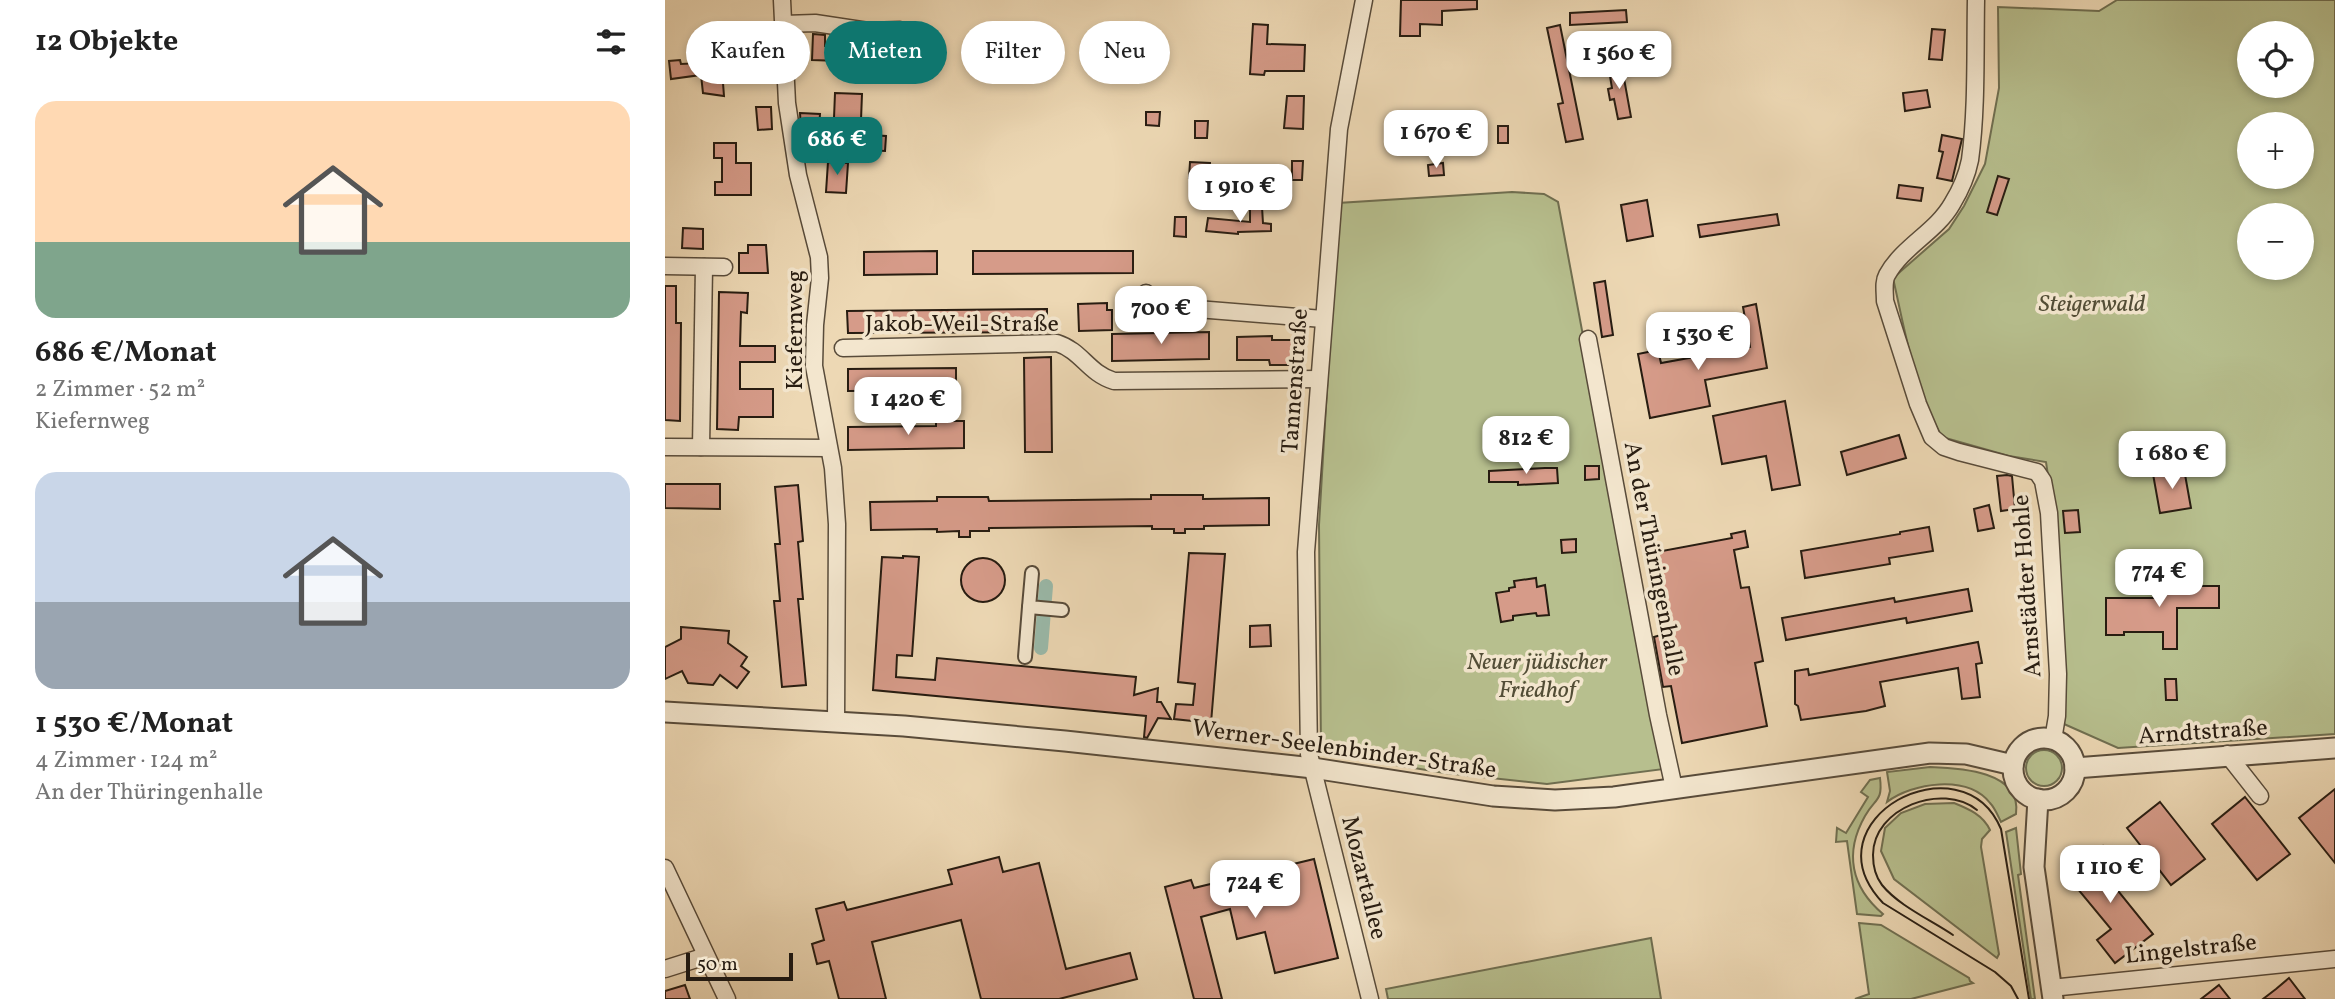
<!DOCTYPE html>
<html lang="de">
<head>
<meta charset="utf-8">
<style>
	body { margin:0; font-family:Vollkorn,serif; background:#f2f2f2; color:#222; height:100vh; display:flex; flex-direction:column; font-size:26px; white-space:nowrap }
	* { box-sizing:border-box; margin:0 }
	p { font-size:23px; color:#767676 }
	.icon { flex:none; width:38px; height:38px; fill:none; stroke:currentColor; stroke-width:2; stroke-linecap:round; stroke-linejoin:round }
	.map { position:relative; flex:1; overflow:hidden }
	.side { display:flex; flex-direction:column; background:#fff; width:665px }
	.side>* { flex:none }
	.banner { position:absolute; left:21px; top:21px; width:665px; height:63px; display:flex; gap:14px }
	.controls { position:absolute; left:1572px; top:21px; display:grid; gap:14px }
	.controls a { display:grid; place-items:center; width:77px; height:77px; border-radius:50%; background:#fff; box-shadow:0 4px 10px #0003; font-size:35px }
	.scale { position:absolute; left:21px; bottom:18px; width:107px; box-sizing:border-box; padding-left:7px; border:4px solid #271c11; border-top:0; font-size:19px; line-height:24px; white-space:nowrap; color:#271c11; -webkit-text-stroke:5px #f3e6ce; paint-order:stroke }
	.price { position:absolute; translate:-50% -60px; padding:0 16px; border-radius:14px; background:#fff; color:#222; font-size:23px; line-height:46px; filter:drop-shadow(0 2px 4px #0008) }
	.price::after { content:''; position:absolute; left:50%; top:42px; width:21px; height:16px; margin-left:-10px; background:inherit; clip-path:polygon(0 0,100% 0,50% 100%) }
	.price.current { background:#0f766e; color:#fff }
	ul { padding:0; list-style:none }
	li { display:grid; align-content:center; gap:14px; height:371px; padding:0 35px }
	li span { display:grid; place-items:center; height:217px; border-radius:21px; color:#555 }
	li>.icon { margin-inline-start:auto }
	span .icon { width:126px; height:126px; fill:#fffc; stroke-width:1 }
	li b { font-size:30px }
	h2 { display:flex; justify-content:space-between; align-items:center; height:84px; padding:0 35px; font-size:30px }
	.pill { padding:0 24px; border-radius:32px; background:#fff; box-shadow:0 4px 10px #0003; font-size:24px; line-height:63px }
	.pill.current { background:#0f766e; color:#fff }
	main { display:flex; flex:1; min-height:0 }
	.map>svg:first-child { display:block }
	.green { fill:#b7bf8e; stroke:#6f6e50; stroke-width:2; fill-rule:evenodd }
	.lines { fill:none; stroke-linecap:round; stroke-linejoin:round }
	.canal { stroke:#9abaaa; stroke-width:14 }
	.building { fill:#d69b89; stroke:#271c11; stroke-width:2 }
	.pedestrian-casing { stroke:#584b3a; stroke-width:16 }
	.minor-casing { stroke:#584b3a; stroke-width:19 }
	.tertiary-casing { stroke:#584b3a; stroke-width:23 }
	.pedestrian { stroke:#f3e6ce; stroke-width:12 }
	.minor { stroke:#f3e6ce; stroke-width:16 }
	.tertiary { stroke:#f3e6ce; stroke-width:19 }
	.tram { stroke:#271c11; stroke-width:2 }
	.labels { text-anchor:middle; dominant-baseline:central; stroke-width:7; stroke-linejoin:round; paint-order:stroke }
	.park-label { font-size:24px; font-style:italic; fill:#524d36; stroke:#f3e6ce }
	.street-label { font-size:24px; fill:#271c11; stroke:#f3e6ce }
</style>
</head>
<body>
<main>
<section class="side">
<h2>12 Objekte<svg class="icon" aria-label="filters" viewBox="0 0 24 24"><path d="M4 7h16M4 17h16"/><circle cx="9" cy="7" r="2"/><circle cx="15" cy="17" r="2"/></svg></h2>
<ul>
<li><span style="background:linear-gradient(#ffd9b3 65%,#7fa58c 0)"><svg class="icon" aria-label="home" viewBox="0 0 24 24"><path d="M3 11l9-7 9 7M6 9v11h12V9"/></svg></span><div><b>686 €/Monat</b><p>2 Zimmer · 52 m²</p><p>Kiefernweg</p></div></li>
<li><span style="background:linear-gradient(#c9d6e8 60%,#9aa5b1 0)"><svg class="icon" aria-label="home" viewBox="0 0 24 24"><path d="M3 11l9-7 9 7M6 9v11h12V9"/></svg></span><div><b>1 530 €/Monat</b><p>4 Zimmer · 124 m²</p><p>An der Thüringenhalle</p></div></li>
</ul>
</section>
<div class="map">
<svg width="1670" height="999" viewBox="0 0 1670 999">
	<rect width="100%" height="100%" fill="#edd8b4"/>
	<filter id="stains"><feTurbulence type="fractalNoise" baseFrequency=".00286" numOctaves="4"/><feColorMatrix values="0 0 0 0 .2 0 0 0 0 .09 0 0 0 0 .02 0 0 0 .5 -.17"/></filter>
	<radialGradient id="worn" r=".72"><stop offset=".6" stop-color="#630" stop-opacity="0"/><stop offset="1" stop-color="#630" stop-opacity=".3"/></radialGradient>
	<g class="green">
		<path d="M1452 0H1670V734L1453 748 1399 724 1387 502 1381 462 1344 456 1277 437C1249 389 1240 331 1228 278L1284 229 1299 206 1320 164 1334 88 1333 7 1434 11ZM1584 33H1636V86H1584ZM1584 124H1636V177H1584ZM1584 215H1636V268H1584Z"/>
		<path d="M847 192 879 194 893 202 999 769 882 784 780 773 656 753 654 525 673 203Z"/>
		<circle cx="1379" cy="768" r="18"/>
		<path d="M1265 767C1295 768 1357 771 1351 814L1336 822C1333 816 1330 808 1325 803 1302 774 1247 783 1222 802L1225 791 1222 772Z"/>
		<path d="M1215 778C1218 802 1210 798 1200 816 1179 853 1186 887 1218 914L1216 916 1192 914 1182 841 1171 842 1172 828 1181 833 1203 797 1196 792 1205 780Z"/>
		<path d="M1289 803C1304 809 1318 815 1325 830L1317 839 1316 847 1334 954 1332 958 1229 879 1216 851 1220 828 1236 813 1260 804Z"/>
		<path d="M1351 828 1356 874 1353 875 1370 999H1366L1341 832Z"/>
		<path d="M1194 923 1216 925 1304 978 1305 981 1308 983 1246 999H1190L1204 994Z"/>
		<path d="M986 938 996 999H723L721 989Z"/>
	</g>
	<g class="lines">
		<path class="canal" d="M376 648 381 586"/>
	</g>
	<g class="building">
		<path d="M736 0H812V9L777 11V25L755 24V36H735Z"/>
		<path d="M961 10 962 22 905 25V13Z"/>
		<path d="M588 24 603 25 602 44 640 45 639 71H600L599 75 585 74Z"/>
		<path d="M895 25 918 139 901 142 893 104 898 103 882 28Z"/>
		<path d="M1267 29 1280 30 1277 60 1264 59Z"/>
		<path d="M148 34 160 35V46H176L175 61 147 60Z"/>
		<path d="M216 50 243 51 241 82 225 81 226 63H215Z"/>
		<path d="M15 60 16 64 58 62 59 72H63L64 82 58 83 59 96 38 93 36 75 6 79 4 61Z"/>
		<path d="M956 62 966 117 953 119 949 99 945 100 943 89 947 88 943 64Z"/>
		<path d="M1262 90 1265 107 1240 111 1238 93Z"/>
		<path d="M170 93 197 94 196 120 169 118Z"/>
		<path d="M622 96H639L638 129 619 128Z"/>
		<path d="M91 107H106L107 129 93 130Z"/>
		<path d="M481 112H495L494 126 481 125Z"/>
		<path d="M135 113 155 114 154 128 136 127Z"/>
		<path d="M530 121H543L542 138H530Z"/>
		<rect x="833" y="126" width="10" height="17"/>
		<path d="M186 134 221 136 220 151 185 149Z"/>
		<path d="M1277 135 1297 139 1287 181 1272 178 1278 152 1274 151Z"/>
		<path d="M49 143H71V163H86V195H50V182H57V158H49Z"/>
		<path d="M627 161H638L637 180H627Z"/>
		<path d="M163 162 183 163 181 193 161 192Z"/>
		<path d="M525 162 545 163 544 180 524 178Z"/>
		<path d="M778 163 779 175 764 176 763 165Z"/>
		<path d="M1333 176 1344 179 1332 215 1322 212Z"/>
		<path d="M1234 185 1258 188 1256 201 1232 198Z"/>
		<path d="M982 200 988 236 962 241 956 205Z"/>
		<path d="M585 207H597L598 223 606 224V231L573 232V234L541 231 543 218 585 222Z"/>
		<path d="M1112 214 1114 225 1035 237 1033 225Z"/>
		<path d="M510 217H521V237L509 236Z"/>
		<path d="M18 228 38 229V249L17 248Z"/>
		<path d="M83 245H101L103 273H74V253H83Z"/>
		<path d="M272 251V274L199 275V252Z"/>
		<path d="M308 251H468V273L308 274Z"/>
		<path d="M940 281 948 335 937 337 929 283Z"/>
		<path d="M0 286H11V323H16L15 421 0 420Z"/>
		<path d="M54 292 83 293 82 313 76 312 75 346H110V362H75V389H108V417H74L73 430 52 429Z"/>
		<path d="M442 303V310H447V330L414 331 413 304Z"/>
		<path d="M1091 304 1102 368 1040 380 1045 406 985 418 973 354 993 350 996 363 1085 347 1078 307Z"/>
		<path d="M382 309V332L183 333 182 311Z"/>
		<path d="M544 332V359L447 361V334Z"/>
		<path d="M607 336V340H633V365H605L604 360H572V337Z"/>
		<path d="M386 357 387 452H360L359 358Z"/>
		<path d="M291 368V390L183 391V369Z"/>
		<path d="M1120 401 1135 485 1107 490 1101 456 1057 464 1048 416Z"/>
		<path d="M271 421H299V448L183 450V427L271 426Z"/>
		<path d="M1234 435 1241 458 1182 475 1176 452Z"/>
		<path d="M920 466H934V479L920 480Z"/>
		<path d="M880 468H892L893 483 853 485V482H824V471Z"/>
		<path d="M1519 469 1526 508 1495 513 1488 474Z"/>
		<path d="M1342 475 1347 476 1350 509 1336 511 1332 476Z"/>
		<path d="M0 484H55V509L0 508Z"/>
		<path d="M133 485 138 541 133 542 138 599H133L141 685 117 687 109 601H115L110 544H115L110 487Z"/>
		<path d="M486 495H538V499L604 498V525L539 526V529H520V533H509V529H487V526L324 528V531H305V537H294V531L272 532V529L206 530 205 502 272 501V497H323L324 501 486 499Z"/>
		<path d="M1324 505 1329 528 1313 531 1309 509Z"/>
		<path d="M1413 510 1415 532 1400 533 1398 511Z"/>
		<path d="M1264 527 1268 551 1224 558 1225 564 1140 578 1136 551 1235 534V532Z"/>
		<path d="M1080 531 1083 547 1069 550 1076 588 1084 587 1098 661 1090 663 1102 726 1017 743 1006 686 998 687 989 637 996 635 981 554 1067 538 1066 534Z"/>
		<path d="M911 539V552L897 553 896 540Z"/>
		<path d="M524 553 560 554 546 723 509 719 511 704 528 705 530 684 513 682Z"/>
		<path d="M238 556 254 557 247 656 232 655 231 677 270 680 272 658 471 677 469 695 493 688 492 702H496L506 719 493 718 482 738 479 737 481 716 208 690 217 557 238 558Z"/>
		<circle cx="318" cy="580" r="22"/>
		<path d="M1498 569H1512V586H1554V608H1512V649H1498V632H1459V635H1441V598H1498Z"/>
		<path d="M871 578 872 587 880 585 884 615 872 616 871 613 848 616V620L836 622 831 593 844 591V588L850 587 849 581Z"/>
		<path d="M1303 589 1307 611 1242 623 1241 618 1121 640 1117 618 1229 598 1230 602Z"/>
		<path d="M605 625 606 646 585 647V626Z"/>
		<path d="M16 627 64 631 63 643 82 657 76 666 84 672 72 688 55 675 48 685 23 683 17 671 0 679V647L16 639Z"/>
		<path d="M1313 642 1317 663 1311 664 1315 697 1297 699 1293 668 1215 682 1220 706 1201 711 1136 720 1133 706 1130 704V671L1143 669 1144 675Z"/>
		<path d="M1500 679H1511L1512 700H1501Z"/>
		<path d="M1670 789V863L1634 818Z"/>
		<path d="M1580 797 1625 854 1592 880 1547 824Z"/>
		<path d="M1495 802 1540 859 1506 885 1462 828Z"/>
		<path d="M1438 846 1458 871 1445 881 1488 934 1450 963 1432 940 1446 929 1402 876Z"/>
		<path d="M334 857 338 872 374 863 401 969 465 953 472 979 394 999H316L296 920 207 942 221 999H174L164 961 152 964 147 944 159 940 151 909 179 902 182 910 287 884 283 870Z"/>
		<path d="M649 859 673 958 610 973 600 932 572 939 565 909 536 917 557 999H529L500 887 526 880 529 888Z"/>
		<path d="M1624 978 1640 999H1598L1611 989Z"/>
		<path d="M20 985 25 999H0V991Z"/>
		<path d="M1554 985 1565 999H1536Z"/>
	</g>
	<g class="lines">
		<defs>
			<g id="pedestrian">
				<path d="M367 573 364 607 397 610"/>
				<path d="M360 657 364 607"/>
			</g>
			<g id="minor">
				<path d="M117 0 122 103 133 175 154 257 155 278 150 325 149 366 168 468 172 524 171 722"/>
				<path d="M699 0 674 129 641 552 644 754 705 999"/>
				<path d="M1311 0C1310 52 1312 109 1305 160 1302 175 1295 191 1287 204 1271 232 1238 246 1222 275 1218 282 1220 292 1220 301L1253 404 1267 437 1279 447 1294 452 1372 472 1378 481 1384 513 1393 674 1392 716 1388 740"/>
				<path d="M119 24 150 23 203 31 235 30"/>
				<path d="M0 266 59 267"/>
				<path d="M481 293V297L491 304 507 307 658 319"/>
				<path d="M923 339 993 715 1009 788"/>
				<path d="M178 348 392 343C417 351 423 373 449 381L654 379"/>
				<path d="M0 447 163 448"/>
				<path d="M36 447 39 267"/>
				<path d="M1562 754 1595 796"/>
				<path d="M0 868 62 999"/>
				<path d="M0 969 41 956"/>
				<path d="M1386 988 1670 959"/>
			</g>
			<g id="tertiary">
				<path d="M0 712 239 726 400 741 648 768 828 796 890 800 949 797 1265 753 1301 754 1348 765"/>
				<circle cx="1379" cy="769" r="31"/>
				<path d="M1410 768 1670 748"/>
				<path d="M1373 799 1369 867 1388 999"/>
			</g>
		</defs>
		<use href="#pedestrian" class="pedestrian-casing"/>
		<use href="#minor" class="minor-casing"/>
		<use href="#tertiary" class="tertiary-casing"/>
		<use href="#pedestrian" class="pedestrian"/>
		<use href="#minor" class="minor"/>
		<use href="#tertiary" class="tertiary"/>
		<g class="tram">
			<path d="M1288 935C1266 920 1234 906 1217 885 1210 876 1208 866 1208 855 1208 808 1277 782 1312 810"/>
			<path d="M1353 999 1346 986 1330 972 1218 903C1139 820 1297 736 1336 829L1364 999"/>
		</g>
	</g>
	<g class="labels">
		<g class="park-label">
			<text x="1427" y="305">Steigerwald</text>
			<text x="872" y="663">Neuer jüdischer<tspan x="872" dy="28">Friedhof</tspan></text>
		</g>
		<g class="street-label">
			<text x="297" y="325">Jakob-Weil-Straße</text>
			<text transform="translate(131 330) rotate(-90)">Kiefernweg</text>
			<text transform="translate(631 381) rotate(-86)">Tannenstraße</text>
			<text transform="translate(988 559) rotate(79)">An der Thüringenhalle</text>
			<text transform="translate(1363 586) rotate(-94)">Arnstädter Hohle</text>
			<text transform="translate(1538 733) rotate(-4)">Arndtstraße</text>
			<text transform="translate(679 750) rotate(8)">Werner-Seelenbinder-Straße</text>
			<text transform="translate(698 878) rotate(76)">Mozartallee</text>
			<text transform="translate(1526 950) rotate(-6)">Lingelstraße</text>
		</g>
	</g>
	<rect width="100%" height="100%" filter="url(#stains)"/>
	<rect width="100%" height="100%" fill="url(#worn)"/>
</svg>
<div class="controls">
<a><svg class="icon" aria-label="locate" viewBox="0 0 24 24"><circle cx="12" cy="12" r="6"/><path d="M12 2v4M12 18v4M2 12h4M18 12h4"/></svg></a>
<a>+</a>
<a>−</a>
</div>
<div class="scale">50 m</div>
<b class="price" style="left:954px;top:91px">1 560 €</b>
<b class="price" style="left:771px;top:170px">1 670 €</b>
<b class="price current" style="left:172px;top:177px">686 €</b>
<b class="price" style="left:575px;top:224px">1 910 €</b>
<b class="price" style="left:496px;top:346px">700 €</b>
<b class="price" style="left:1033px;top:372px">1 530 €</b>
<b class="price" style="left:243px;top:437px">1 420 €</b>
<b class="price" style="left:861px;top:476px">812 €</b>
<b class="price" style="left:1507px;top:491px">1 680 €</b>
<b class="price" style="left:1494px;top:609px">774 €</b>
<b class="price" style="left:1445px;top:905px">1 110 €</b>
<b class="price" style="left:590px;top:920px">724 €</b>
<div class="banner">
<a class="pill">Kaufen</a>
<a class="pill current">Mieten</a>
<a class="pill">Filter</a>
<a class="pill">Neu</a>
</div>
</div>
</main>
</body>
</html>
